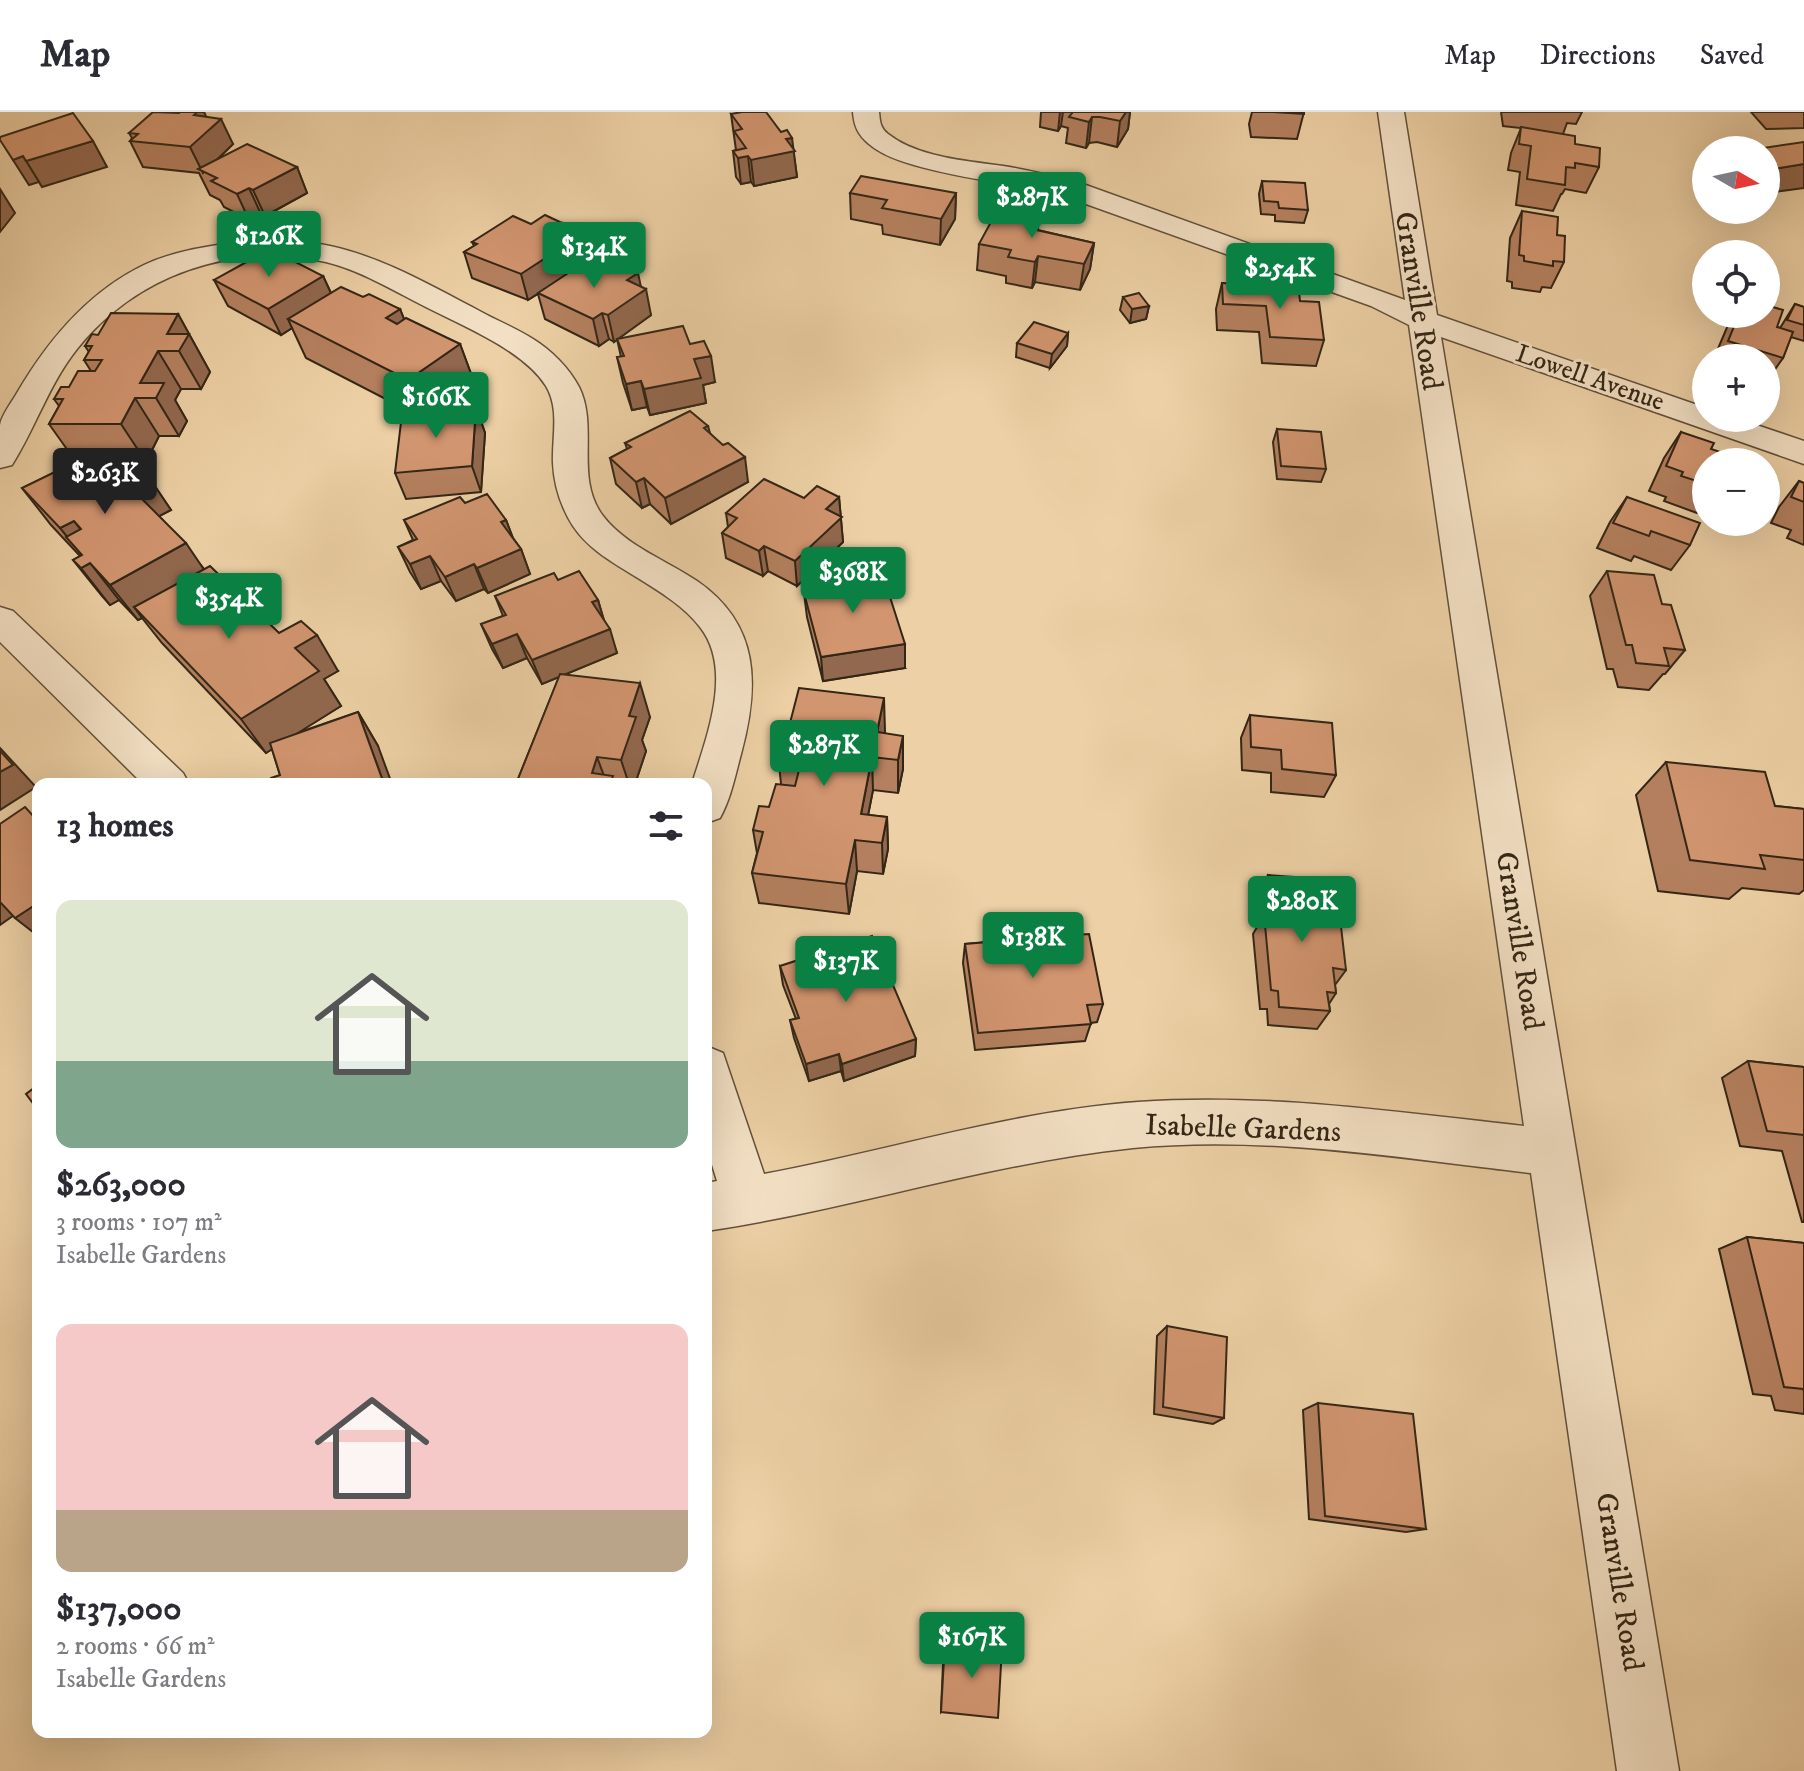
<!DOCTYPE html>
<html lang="en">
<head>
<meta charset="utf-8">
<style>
	body { margin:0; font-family:"IM FELL DW Pica",serif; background:#f2f2f3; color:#2b2b33; height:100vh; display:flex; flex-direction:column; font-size:30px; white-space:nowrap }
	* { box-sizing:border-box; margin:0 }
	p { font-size:26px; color:#7c7c81 }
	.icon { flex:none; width:44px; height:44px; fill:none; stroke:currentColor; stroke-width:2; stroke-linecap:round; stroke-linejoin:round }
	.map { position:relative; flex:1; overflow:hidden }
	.panel { position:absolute; left:32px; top:666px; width:680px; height:960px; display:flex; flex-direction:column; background:#fff; border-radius:16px; box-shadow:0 8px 32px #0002 }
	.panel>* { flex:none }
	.needle { width:52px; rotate:99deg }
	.fabs { position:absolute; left:1692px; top:24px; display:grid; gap:16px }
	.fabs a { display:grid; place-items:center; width:88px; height:88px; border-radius:50%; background:#fff; box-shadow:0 8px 32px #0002; font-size:40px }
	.price { position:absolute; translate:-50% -68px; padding:0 18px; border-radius:8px; background:#0b8043; color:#fff; font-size:26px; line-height:52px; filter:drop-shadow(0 2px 4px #0008) }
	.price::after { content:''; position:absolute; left:50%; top:48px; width:24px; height:18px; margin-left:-12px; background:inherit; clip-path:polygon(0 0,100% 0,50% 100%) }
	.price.current { background:#222; color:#fff }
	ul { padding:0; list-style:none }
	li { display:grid; align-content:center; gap:16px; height:424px; padding:0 24px }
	li span { display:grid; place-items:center; height:248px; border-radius:16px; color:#555 }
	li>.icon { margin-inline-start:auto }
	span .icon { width:144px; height:144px; fill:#fffc; stroke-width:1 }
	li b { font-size:34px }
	h2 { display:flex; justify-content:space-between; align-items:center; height:96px; padding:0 24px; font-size:34px }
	header { display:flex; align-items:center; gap:48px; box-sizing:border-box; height:112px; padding:0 40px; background:#fff; border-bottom:2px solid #e1e1e2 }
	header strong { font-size:38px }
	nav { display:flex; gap:44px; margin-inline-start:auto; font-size:28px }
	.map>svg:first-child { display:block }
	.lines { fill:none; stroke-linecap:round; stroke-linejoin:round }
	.minor-casing { stroke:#62503a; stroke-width:3 }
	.minor { fill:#f3e0c4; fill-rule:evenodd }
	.wall { fill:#b4805f; stroke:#332616; stroke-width:2; fill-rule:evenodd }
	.shaded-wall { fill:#92684e; stroke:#332616; stroke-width:2 }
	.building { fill:#d1956f; stroke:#332616; stroke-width:2 }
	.labels { text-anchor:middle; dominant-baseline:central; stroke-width:6; stroke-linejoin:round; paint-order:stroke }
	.far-street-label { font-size:26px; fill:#332616; stroke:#f3e0c4 }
	.street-label { font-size:30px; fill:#332616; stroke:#f3e0c4 }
</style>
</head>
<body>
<header>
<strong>Map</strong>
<nav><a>Map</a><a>Directions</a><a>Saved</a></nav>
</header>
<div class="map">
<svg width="1804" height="1659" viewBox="0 0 1804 1659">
	<rect width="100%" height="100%" fill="#edd0a5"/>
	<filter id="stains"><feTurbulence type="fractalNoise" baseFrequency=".0025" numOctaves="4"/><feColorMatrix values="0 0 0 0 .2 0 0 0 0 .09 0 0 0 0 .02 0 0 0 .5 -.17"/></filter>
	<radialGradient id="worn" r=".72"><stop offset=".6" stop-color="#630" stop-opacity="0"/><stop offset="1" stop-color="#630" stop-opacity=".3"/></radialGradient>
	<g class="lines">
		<defs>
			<g id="minor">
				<path d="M853 0H879C880 9 880 16 888 22 921 48 976 49 1015 56 1038 60 1060 66 1083 72L1405 188 1378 0H1404L1437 203 1706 296V306H1736L1804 329V352L1441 225 1679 1659H1617L1531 1061C1399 1046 1265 1023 1133 1036 988 1051 849 1098 706 1119V1071L717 1069 706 1033V934L723 941 764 1062C888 1039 1012 999 1138 990 1267 981 1396 1000 1524 1014L1409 213 1371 194 1072 87C1022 70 903 63 869 32 858 23 854 14 853 0Z"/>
				<path d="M245 129C273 128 302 128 330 134 381 145 428 172 474 196 493 207 514 215 533 227 551 238 569 256 579 275 599 315 574 366 603 404 626 434 666 448 697 469 761 513 759 575 741 642 735 664 731 686 720 706L706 711V672H692C706 626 734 558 700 515 684 494 660 480 638 466 614 451 589 438 573 414 561 395 554 373 553 351 552 325 560 297 546 274 523 237 458 212 420 192 391 177 359 158 326 150 233 129 136 163 77 237 49 272 36 315 12 353L0 356C0 343 0 326 0 313 2 302 12 290 17 281 48 228 88 180 144 153 176 138 211 134 245 129Z"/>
				<path d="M0 495 13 499 183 661 189 672H143L0 530Z"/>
			</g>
		</defs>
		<use href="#minor" class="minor-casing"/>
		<use href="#minor" class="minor"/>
	</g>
	<g class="wall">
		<path d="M180 0H204L206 5 233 32 218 47 297 55 307 81 265 104 261 102 249 108 224 95 220 88 210 83 199 61 143 55 130 29 132 26 129 21Z"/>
		<path d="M1041 0H1130L1128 17 1117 35 1097 30 1089 31 1086 36 1066 31 1068 16 1061 14 1058 19 1040 15Z"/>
		<path d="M1252 0H1304L1297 27 1251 25 1249 12Z"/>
		<path d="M1501 0H1582L1576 12 1567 11 1563 22 1599 55 1586 81 1565 77 1562 82H1561L1553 99 1516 93 1520 60 1508 58 1511 41 1521 16 1503 14Z"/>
		<path d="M1751 0H1804V16L1766 17Z"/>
		<path d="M731 2 793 37 797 65 754 74 751 70 741 72 736 65 733 39 736 38Z"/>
		<path d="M1262 69 1308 98 1304 111 1275 109V103L1261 102 1259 82Z"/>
		<path d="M850 81H956L955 107 940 133 883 122 882 113 851 107Z"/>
		<path d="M1522 99 1557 123 1564 150 1551 176 1542 175 1540 180 1512 176V170L1507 169 1510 126Z"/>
		<path d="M562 111 566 128 570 130 577 156 641 175 651 203 617 227 690 232 715 270 703 273 706 291 650 303 647 295 632 298 623 271 617 245H621L617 227 614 230 609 227 599 234 545 207 538 182 528 188 472 166 464 140 474 134 472 130Z"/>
		<path d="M1038 118 1094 131 1090 157 1080 178 1035 170 1032 176 1006 171V164L977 158 979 132Z"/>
		<path d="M323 164 331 181 363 185 400 197 404 207 460 232 474 270 433 299 476 295 485 321 481 380 406 387 395 361 413 301 306 246 292 216 281 223 228 194 214 168Z"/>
		<path d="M1222 171 1300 189 1324 228 1316 254 1262 251 1259 220 1217 218 1216 197Z"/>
		<path d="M1123 185 1149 194 1146 207 1130 211 1120 198Z"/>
		<path d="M1795 192 1804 195V229L1791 225 1783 246 1766 270V246H1714L1728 213 1736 202H1766L1777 215 1780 216Z"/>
		<path d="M178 202 210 260 201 277H181L175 288 187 309 179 324H159L146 350H136L146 361 171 398 159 404 204 457 279 521 338 559 324 567 341 594 297 621 358 600 378 634 280 663 272 637 266 641 162 531 142 506 138 508 119 488 110 493 102 484 73 448 80 444 51 413 22 376 76 350 49 312 59 294 54 287 91 259 84 248 89 240 85 234 98 223ZM106 350H128L113 357Z"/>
		<path d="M1068 221 1067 234 1050 256 1016 245 1017 231Z"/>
		<path d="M708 314 710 321 748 370 671 412 650 392 642 396 616 372 610 346 627 337 625 331Z"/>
		<path d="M1277 317 1326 357 1321 370 1277 367 1273 330Z"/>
		<path d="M1681 320 1706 350V398L1701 396 1697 401 1664 389 1666 385 1649 379 1664 346Z"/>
		<path d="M1799 369 1804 371V433L1787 426 1791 418 1771 411 1779 395Z"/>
		<path d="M839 385 843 430 797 474 768 459 763 464 726 446 722 421 728 415 726 401 804 386Z"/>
		<path d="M1627 385 1690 433 1671 458 1634 444 1631 449 1597 436 1610 410Z"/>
		<path d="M465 391 506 408 513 426 521 437 530 462 488 481 484 477 456 489 441 469 421 477 410 460 398 435 413 428 404 408Z"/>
		<path d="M1607 459 1662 492 1685 538 1665 562H1663L1649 578 1618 575 1613 557H1607L1590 484Z"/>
		<path d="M558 468 598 488 604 508 617 541 566 562 650 605 642 628 646 639 635 672H516L559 565 542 572 527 546 503 556 492 537 481 512 503 504 495 484Z"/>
		<path d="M818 470 905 556 823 569 807 505 804 481 819 478Z"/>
		<path d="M1250 603 1336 663 1324 685 1271 680V661L1242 658 1241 626Z"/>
		<path d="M885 621 903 657 898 681 873 678 868 703 887 705 888 737 883 762 857 759 849 802 759 791 752 761 757 741 753 718 769 695 781 672 777 632Z"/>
		<path d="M1666 650 1775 694 1804 697V778L1799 782 1742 776 1729 787 1658 779 1636 683Z"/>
		<path d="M1268 763 1327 805 1346 858 1335 873 1336 881 1329 892 1330 899 1317 917 1268 913 1267 897H1260L1253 822 1260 810 1258 783Z"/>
		<path d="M1007 810 1046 825 1103 892 1097 910 1091 911 1085 929 975 938 963 851 965 832 1004 829Z"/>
		<path d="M780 854 916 927 915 944 844 969 841 959 809 969 794 926 790 908 796 907 783 873Z"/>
		<path d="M1748 949 1804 955V1110H1802L1782 1039 1740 1034 1722 966Z"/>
		<path d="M1747 1125 1804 1131V1302L1775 1298 1771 1284 1753 1282 1719 1137Z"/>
		<path d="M1167 1214 1224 1306 1213 1312 1154 1302 1157 1224Z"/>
		<path d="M1318 1291 1426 1417 1406 1420 1309 1407 1303 1298Z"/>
		<path d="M944 1529 1002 1535 941 1600V1598Z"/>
	</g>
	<g class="shaded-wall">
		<path d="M197 0H204L211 16 221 7 233 32 203 61 190 35 194 3Z"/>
		<path d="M1060 0H1063L1061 14 1058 19Z"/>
		<path d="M1126 0H1130L1128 17 1117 35 1120 9Z"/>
		<path d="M1092 5 1089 31 1086 36 1089 10Z"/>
		<path d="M792 26 797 65 754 74 751 48 786 27Z"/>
		<path d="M93 29 107 55 42 75 26 49Z"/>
		<path d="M23 44 39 70 29 73 13 48Z"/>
		<path d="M748 44 751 70 741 72 738 46Z"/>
		<path d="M1804 52V76L1766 81 1767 58Z"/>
		<path d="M297 55 307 81 265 104 253 78Z"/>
		<path d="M249 76 261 102 249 108 237 82Z"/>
		<path d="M0 77 15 101 0 120Z"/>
		<path d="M956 81 955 107 940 133 941 107Z"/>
		<path d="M1039 104 1037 130 1032 117Z"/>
		<path d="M562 111 567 132 570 130 577 156 528 188 521 162 548 120Z"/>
		<path d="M1094 131 1090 157 1080 178 1084 152Z"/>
		<path d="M1038 144 1035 170 1032 176 1035 150Z"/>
		<path d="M638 161 642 180 646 177 651 203 614 230 608 203 627 168Z"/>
		<path d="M323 164 335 190 288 207 292 216 281 223 268 197Z"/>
		<path d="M1149 194 1146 207 1130 211 1132 197Z"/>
		<path d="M400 197 415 235 386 206Z"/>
		<path d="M602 201 609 227 599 234 593 207Z"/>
		<path d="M178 202 210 260 201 277 179 239 167 222Z"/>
		<path d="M1068 221 1067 234 1050 256 1052 242Z"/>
		<path d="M460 232 474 270 423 306 408 268Z"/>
		<path d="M158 239 181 277 175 288 187 309 179 324 156 286 140 271Z"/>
		<path d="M711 244 715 270 703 273 706 291 650 303 644 277 694 247Z"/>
		<path d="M641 269 647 295 632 298 626 272Z"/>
		<path d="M135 286 159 324 146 350 121 312Z"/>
		<path d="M476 295 485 321 481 380 472 354Z"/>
		<path d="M745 345 748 370 671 412 665 386Z"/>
		<path d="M146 361 171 398 152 408 126 371Z"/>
		<path d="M644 366 650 392 642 396 636 370Z"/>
		<path d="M839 385 843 430 797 474 795 449 826 397Z"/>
		<path d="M506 408 516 434 501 410Z"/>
		<path d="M74 409 102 446 91 452 119 488 110 493 81 456 89 452 60 416Z"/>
		<path d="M186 431 211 468 134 495 142 506 138 508 110 473Z"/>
		<path d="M764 434 768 459 763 464 759 439Z"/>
		<path d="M521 437 530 462 488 481 477 456Z"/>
		<path d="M430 444 441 469 421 477 410 452Z"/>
		<path d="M474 452 484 477 456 489 445 465Z"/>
		<path d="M598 488 605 513 592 490Z"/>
		<path d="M610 517 617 541 542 572 532 548Z"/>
		<path d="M517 522 527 546 503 556 492 532Z"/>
		<path d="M317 523 338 559 324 567 341 594 266 641 241 607 295 536Z"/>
		<path d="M905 532V556L823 569 821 545Z"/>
		<path d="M640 571 650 605 642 628 646 639 635 672H629L621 648 629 604Z"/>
		<path d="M884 586 885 620 880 646 877 620Z"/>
		<path d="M358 600 378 634 392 672H384Z"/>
		<path d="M903 624V657L898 681V648Z"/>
		<path d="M0 636 36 675 0 698Z"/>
		<path d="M597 645 607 672 592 661Z"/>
		<path d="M872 645 873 678 863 729 861 702Z"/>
		<path d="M887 705 888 737 883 762 882 731Z"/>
		<path d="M855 728 857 759 849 802 846 772Z"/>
		<path d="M0 788 17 801 0 813Z"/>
		<path d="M38 791V824L15 806Z"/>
		<path d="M916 927 915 944 844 969 842 952Z"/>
		<path d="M839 942 841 959 809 969 806 952Z"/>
	</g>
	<g class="building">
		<path d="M153 0 179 1 180 0H197L194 3 221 7 190 35 130 29 138 22 129 21Z"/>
		<path d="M742 0H766L781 20 787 18 792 26 786 27 795 39 751 48 748 44 738 46 733 39 746 36 734 19 742 17 731 2Z"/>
		<path d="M1073 0H1126L1120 9 1100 5H1092L1089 10 1069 5Z"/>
		<path d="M1273 0H1304V2Z"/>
		<path d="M73 1 93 29 26 49 23 44 13 48 0 28V25Z"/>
		<path d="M1521 15 1575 24V32L1600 36 1599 55 1575 51V56L1566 55 1565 73 1527 67 1531 34 1519 32Z"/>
		<path d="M1804 30V52L1767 58 1766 38H1750Z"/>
		<path d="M247 32 297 55 253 78 249 76 237 82 211 69 217 66 198 57Z"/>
		<path d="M861 64 956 81 941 107 882 96 887 88 850 81Z"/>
		<path d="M1262 69 1305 71 1308 98 1279 96 1278 90 1264 89Z"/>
		<path d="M998 97 1039 104 1032 117 1094 131 1084 152 1038 144 1035 150 1008 145 1011 138 979 132Z"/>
		<path d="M1522 99 1558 105 1557 123 1565 124 1564 150 1553 149V154L1524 149V144L1519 143Z"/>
		<path d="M545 103 562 111 548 120 570 130 521 162 464 140 477 132 472 130 513 104 531 112Z"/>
		<path d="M270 137 323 164 268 197 214 168Z"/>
		<path d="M585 150 609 161 621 153 638 161 627 168 646 177 608 203 602 201 593 207 538 181Z"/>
		<path d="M1222 171 1255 173 1256 178 1299 180 1300 189 1319 190 1324 228 1270 225 1266 194 1223 192Z"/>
		<path d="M341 175 363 185 369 182 400 197 386 206 397 212 406 206 460 232 408 268 288 207Z"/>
		<path d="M1139 181 1149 194 1132 197 1123 185Z"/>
		<path d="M1795 192 1804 195V213L1787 208Z"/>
		<path d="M1766 193 1783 198 1777 215 1793 220 1783 246 1728 229 1739 202H1766Z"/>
		<path d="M111 201 178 202 167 222H189L179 239H158L140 271H164L156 286H135L121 312H49L63 287H54L61 275H69L78 259H95L102 248H84L92 234H85L92 222 98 223Z"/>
		<path d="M1034 210 1068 221 1052 242 1017 231Z"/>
		<path d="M683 214 690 232 704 229 711 244 694 247 701 266 644 277 641 269 626 272 617 245 624 244 617 227Z"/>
		<path d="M476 295 472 354 395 361 402 302Z"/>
		<path d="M690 299 708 314 704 316 723 333 728 331 745 345 665 386 644 366 636 370 610 346 631 335 625 331Z"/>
		<path d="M1277 317 1321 320 1326 357 1281 354Z"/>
		<path d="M1681 320 1714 331 1711 337 1741 347 1740 350H1706V372L1681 364 1683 360 1666 354Z"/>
		<path d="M96 340 113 357 133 347 146 361 126 371 186 431 110 473 90 451 81 456 73 448 82 443 66 425 81 417 74 409 60 416 22 376Z"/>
		<path d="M764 367 804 386 817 374 839 385 826 397 842 405 795 449 764 434 759 439 722 421 737 406 726 401Z"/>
		<path d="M1799 369 1804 371V390L1791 385Z"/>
		<path d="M487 382 506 408 501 410 521 437 477 456 474 452 445 465 430 444 410 452 398 435 417 427 404 408 460 385 465 391Z"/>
		<path d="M1627 385 1700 411 1690 433 1651 419 1649 424 1613 411Z"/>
		<path d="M210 454 279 521 301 509 317 523 295 536 319 559 241 607 134 495Z"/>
		<path d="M579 459 598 488 592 490 610 517 532 548 517 522 492 532 481 512 506 503 495 484 554 461 558 468Z"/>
		<path d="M1607 459 1654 463 1662 492 1671 493 1685 538 1664 536 1669 554 1636 551 1632 533H1626Z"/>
		<path d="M882 460 905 532 821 545 804 481 820 478 818 470Z"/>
		<path d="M560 562 640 571 629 604 636 605 621 648 597 645 592 661 613 664 610 672H516Z"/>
		<path d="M799 576 884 586 877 620 903 624 898 648 872 645 861 702 887 705 882 731 855 728 846 772 752 761 763 720 753 718 759 694 769 695 776 672 795 674 799 658 779 656 785 633 777 632 782 610 790 611Z"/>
		<path d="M358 600 384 672H272L271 666 280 663 270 631Z"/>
		<path d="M1250 603 1332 611 1336 663 1282 657 1281 638 1251 635Z"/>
		<path d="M0 639 13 653 0 660Z"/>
		<path d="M1666 650 1765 660 1775 694 1804 697V748L1760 743 1765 757 1690 748Z"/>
		<path d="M25 695 35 706 38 704V791L15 806 0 790V712Z"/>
		<path d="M1268 763 1322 767 1327 805 1340 806 1346 858 1333 856 1336 881 1327 880 1330 899 1279 895 1278 879 1271 878 1264 802 1272 803Z"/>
		<path d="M1043 807 1046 825 1089 822 1103 892 1087 893 1091 912 978 921 965 832 1010 828 1007 810Z"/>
		<path d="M872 824 916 927 842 952 839 942 806 952 790 908 799 906 780 854Z"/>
		<path d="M1748 949 1804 955V1023L1767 1019Z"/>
		<path d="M38 973V998L26 982Z"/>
		<path d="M1747 1125 1804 1131V1279L1803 1277 1784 1275Z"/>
		<path d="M1167 1214 1227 1225 1224 1306 1163 1295Z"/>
		<path d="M1318 1291 1413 1302 1426 1417 1325 1404Z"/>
		<path d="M945 1529 1002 1535 998 1606 941 1600Z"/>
	</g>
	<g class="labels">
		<g class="far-street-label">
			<text transform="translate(1590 266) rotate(19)">Lowell Avenue</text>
		</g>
		<g class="street-label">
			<text transform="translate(1418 189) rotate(81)">Granville Road</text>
			<text transform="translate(1519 829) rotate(81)">Granville Road</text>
			<text transform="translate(1243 1017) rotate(2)">Isabelle Gardens</text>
			<text transform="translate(1619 1470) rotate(81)">Granville Road</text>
		</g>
	</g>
	<rect width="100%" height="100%" filter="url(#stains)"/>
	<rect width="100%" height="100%" fill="url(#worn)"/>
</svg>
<div class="fabs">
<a><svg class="needle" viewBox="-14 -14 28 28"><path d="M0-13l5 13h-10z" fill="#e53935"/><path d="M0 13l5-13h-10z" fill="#7c7c81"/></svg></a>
<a><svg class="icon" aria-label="locate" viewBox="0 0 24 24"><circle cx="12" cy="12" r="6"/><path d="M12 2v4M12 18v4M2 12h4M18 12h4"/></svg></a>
<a>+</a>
<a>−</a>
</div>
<b class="price" style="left:1032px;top:128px">$287K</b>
<b class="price" style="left:269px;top:167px">$126K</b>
<b class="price" style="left:594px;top:178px">$134K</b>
<b class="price" style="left:1280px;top:199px">$254K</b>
<b class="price" style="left:436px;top:328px">$166K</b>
<b class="price current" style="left:105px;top:404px">$263K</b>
<b class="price" style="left:853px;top:503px">$368K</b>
<b class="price" style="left:229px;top:529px">$354K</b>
<b class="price" style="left:824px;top:676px">$287K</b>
<b class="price" style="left:1302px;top:832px">$280K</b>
<b class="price" style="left:1033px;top:868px">$138K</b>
<b class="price" style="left:846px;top:892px">$137K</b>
<b class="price" style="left:972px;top:1568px">$167K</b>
<section class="panel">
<h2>13 homes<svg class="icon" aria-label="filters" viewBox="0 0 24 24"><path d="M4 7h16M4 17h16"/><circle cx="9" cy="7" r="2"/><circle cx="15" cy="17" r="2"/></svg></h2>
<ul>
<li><span style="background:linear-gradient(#dfe7d0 65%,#7fa58c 0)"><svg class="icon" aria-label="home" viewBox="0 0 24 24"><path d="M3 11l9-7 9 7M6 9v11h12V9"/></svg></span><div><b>$263,000</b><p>3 rooms · 107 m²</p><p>Isabelle Gardens</p></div></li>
<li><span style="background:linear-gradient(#f6c9c9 75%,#b9a48a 0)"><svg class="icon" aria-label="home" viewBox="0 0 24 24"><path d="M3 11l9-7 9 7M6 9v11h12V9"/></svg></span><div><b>$137,000</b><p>2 rooms · 66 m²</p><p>Isabelle Gardens</p></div></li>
</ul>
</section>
</div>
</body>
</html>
